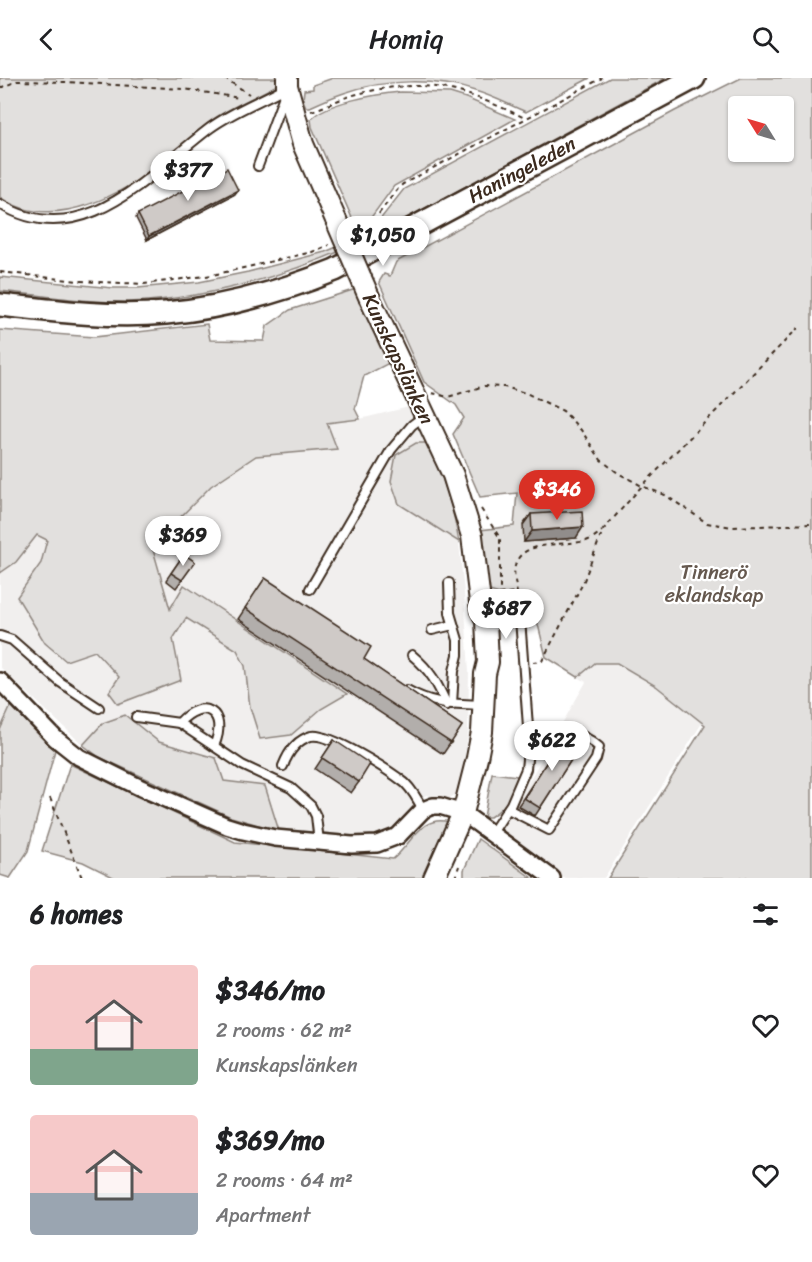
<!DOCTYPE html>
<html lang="en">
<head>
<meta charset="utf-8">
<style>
	body { margin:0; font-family:Sriracha,sans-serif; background:#f6f6f6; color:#202124; height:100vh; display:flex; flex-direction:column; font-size:22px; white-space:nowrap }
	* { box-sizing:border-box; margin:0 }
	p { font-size:20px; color:#757577 }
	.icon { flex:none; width:33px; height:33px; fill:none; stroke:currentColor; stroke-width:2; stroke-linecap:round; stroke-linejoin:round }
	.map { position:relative; height:800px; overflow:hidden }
	.details { display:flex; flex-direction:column; background:#fff; flex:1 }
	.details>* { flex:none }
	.needle { width:39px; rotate:307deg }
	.fabs { position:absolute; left:728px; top:18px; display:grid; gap:12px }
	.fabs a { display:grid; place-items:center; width:66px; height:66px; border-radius:6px; background:#fff; box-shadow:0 2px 4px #0004; font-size:30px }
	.price { position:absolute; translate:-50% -51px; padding:0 14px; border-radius:21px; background:#fff; color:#222; font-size:20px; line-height:39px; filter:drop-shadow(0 2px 3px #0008) }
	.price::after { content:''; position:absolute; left:50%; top:36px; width:18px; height:14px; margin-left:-9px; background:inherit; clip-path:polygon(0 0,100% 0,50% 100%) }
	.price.on { background:#d93025; color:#fff }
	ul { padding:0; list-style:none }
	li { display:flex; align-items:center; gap:18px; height:150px; padding:0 30px }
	li span { display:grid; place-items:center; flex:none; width:168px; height:120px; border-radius:6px; color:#555 }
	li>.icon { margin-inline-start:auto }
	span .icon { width:72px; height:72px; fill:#fffc; stroke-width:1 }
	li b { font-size:26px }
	h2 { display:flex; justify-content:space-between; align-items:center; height:72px; padding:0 30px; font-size:26px }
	header { display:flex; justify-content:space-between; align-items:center; height:78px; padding:0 30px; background:#fff; font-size:27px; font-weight:600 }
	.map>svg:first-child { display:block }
	.built { fill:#f1efee }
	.green { fill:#e2e0de; stroke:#8e857e; stroke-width:1.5; fill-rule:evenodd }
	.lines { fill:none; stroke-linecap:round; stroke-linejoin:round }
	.service-casing { stroke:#3b2a1e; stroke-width:12 }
	.minor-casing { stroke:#3b2a1e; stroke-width:20 }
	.tertiary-casing { stroke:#3b2a1e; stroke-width:24 }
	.secondary-casing { stroke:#3b2a1e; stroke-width:26 }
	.path { stroke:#3b2a1e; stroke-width:2; stroke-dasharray:4.5 4.5; stroke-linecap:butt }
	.service { stroke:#fff; stroke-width:8 }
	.minor { stroke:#fff; stroke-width:15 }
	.tertiary { stroke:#fff; stroke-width:20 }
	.secondary { stroke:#fff; stroke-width:21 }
	.tertiary-bridge-casing { stroke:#3b2a1e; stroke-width:24; stroke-linecap:butt }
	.tertiary-bridge { stroke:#fff; stroke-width:20 }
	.wall { fill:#b2aeab; stroke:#3b2a1e; stroke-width:1.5 }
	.shaded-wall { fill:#918d8b; stroke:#3b2a1e; stroke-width:1.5 }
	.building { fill:#cfcac7; stroke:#3b2a1e; stroke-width:1.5 }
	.labels { text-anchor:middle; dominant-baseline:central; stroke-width:4.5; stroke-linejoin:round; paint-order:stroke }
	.street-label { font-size:20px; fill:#3b2a1e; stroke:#fff }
	.park-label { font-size:20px; fill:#65584e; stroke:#fff }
</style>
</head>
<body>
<header><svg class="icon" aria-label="back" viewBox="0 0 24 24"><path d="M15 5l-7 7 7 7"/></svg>Homiq<svg class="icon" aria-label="search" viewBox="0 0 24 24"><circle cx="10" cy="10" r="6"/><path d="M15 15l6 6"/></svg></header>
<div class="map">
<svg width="812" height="800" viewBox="0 0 812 800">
	<rect width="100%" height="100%" fill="#fff"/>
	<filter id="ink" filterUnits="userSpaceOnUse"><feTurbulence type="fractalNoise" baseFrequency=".0167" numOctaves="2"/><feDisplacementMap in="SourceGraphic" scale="12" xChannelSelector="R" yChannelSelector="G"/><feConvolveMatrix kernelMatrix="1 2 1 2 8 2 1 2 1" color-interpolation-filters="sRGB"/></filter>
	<g filter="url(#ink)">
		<g class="built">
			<path d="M409 329 426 365H416L391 403 399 426 459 464 464 516 469 593 468 657 459 714 448 721 426 717 416 724 396 748 378 757 355 760 279 753 264 709 224 703 216 680 159 664 125 637 103 645 83 667 0 589V495L16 484 37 457 47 462 41 485 17 519 66 583 95 573 119 599 173 561 185 540 237 572 245 588 250 629 291 657 321 631 346 616 184 507 170 532 152 467 211 408 256 378 337 371 327 345 360 341Z"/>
			<path d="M595 585H617L656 608 702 645 604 800H561L499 755 586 604 578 599Z"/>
			<path d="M0 617 11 628 0 652Z"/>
		</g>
		<g class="green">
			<path d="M0 0H278L277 7C256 19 232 28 212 42 197 52 185 67 171 78 127 114 54 157 0 119Z"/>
			<path d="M333 0H590L526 34C509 27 493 18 475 13 436 0 383 1 344 15 332 19 321 24 310 29H306L303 22 304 12 313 11V7Z"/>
			<path d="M610 0H666L374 158C296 195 215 221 128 224 86 225 42 217 0 213V199L113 210H138L199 204 248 194 325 174 358 160 375 148 404 111Z"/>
			<path d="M741 0H812V800H608L705 647 656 608 617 585H595L578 599 546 579 533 526 486 512 480 452 514 448 517 415 480 419 453 356 464 340 456 327 424 304 379 204 384 196 390 198 396 184 675 33ZM738 28H783V74H738Z"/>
			<path d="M401 14 450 15 466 20 515 41 394 108 370 141 360 148 356 149 312 49 311 41C326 24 379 16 401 14Z"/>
			<path d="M356 211 391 284 364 298 355 331 360 341 327 345 337 371 256 378 211 408 152 468 170 531 184 507 347 616 321 631 291 657 260 661 250 629 245 588 237 572 186 540 173 561 181 602 118 626 109 614 119 599 95 573 66 583 45 565 17 519 41 485 47 462 37 457 16 484 0 495V252L94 259 207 246 210 262 264 263 267 248 290 232Z"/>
			<path d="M416 365H426C444 396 453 428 459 464L399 426 391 403 396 377Z"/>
			<path d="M11 628 55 672 28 773 10 800 0 797V652Z"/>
			<path d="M125 637 159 664 216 680 224 703 265 708 279 753 231 739 99 679 83 667 103 645Z"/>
			<path d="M70 686 235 764 393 781C411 766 422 736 449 744L425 800H115L83 784 42 773Z"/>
			<path d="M492 695 517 698C516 716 504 730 490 739H484Z"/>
			<path d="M478 761 532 800H464V792Z"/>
		</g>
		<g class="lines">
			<defs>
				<g id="service">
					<path d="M258 88 285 15"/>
					<path d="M0 126C83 177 150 95 210 50 233 33 261 23 286 9"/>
					<path d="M449 505 450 535 458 562V577L454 593 452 626"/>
					<path d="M310 511 391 372 412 347 424 338"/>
					<path d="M432 552 453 547"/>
					<path d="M0 558 12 562 60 604 99 630"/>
					<path d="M412 577C431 593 437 605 447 627"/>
					<path d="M407 612C435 628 453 625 483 627"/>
					<path d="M136 639 179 645 242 687 291 710 311 728 316 738 319 764"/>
					<path d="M179 645C203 618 229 634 214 668"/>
					<path d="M283 688C288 675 296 662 311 658 329 654 390 693 405 705 413 713 418 722 423 732"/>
					<path d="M508 731 549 752 596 681 599 669C574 647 558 655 529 662"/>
					<path d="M492 755 511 726 526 691 529 662 519 527"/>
				</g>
				<path id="minor" d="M0 603 55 660 79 679 139 709 227 748 243 753 275 760 352 767 377 766 398 758 423 732 433 728H440L463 735 552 800"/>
				<g id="tertiary">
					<path d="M287 0V8L303 66 336 142"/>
					<path d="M370 221 453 397 472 458 481 532 486 542 488 584 485 596 482 654 477 680 463 735 434 800"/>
				</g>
				<path id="secondary" d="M0 227C55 233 111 240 166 235 225 230 280 214 335 192L694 0"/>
			</defs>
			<use href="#service" class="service-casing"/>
			<use href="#minor" class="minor-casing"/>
			<use href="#tertiary" class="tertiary-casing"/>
			<use href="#secondary" class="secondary-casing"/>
			<g class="path">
				<path d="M224 0 249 16"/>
				<path d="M0 10 17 3 67 4 184 11 240 20"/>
				<path d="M311 33C325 29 337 22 350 18 381 9 420 4 451 12 477 18 501 29 525 40"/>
				<path d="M359 154C379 142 386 122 403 106L602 0"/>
				<path d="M0 194 78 203 144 206 213 197 312 174 329 167"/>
				<path d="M432 315 448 319 484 308 504 309 526 315 563 333 581 352 601 382 618 395 642 408 665 417 707 445 733 449 812 446"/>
				<path d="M481 431 500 460V531"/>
				<path d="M499 516 517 514"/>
				<path d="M517 516C516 507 513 496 515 488 521 461 566 468 586 463 592 461 597 457 602 453"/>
				<path d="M533 584 542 583 583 505 603 452 642 408 798 250"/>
				<path d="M50 720 82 800"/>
				<path d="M455 800 459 788"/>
			</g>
			<use href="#service" class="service"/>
			<use href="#minor" class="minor"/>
			<use href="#tertiary" class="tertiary"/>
			<use href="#secondary" class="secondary"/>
			<defs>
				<path id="tertiary-bridge" d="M336 142 370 221"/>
			</defs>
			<use href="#tertiary-bridge" class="tertiary-bridge-casing"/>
			<use href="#tertiary-bridge" class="tertiary-bridge"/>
		</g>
		<g class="wall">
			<path d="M235 116 147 162 136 140 138 136Z"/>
			<path d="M531 436 576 460 524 464 523 447Z"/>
			<path d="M184 476 195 484 176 510 166 502Z"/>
			<path d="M265 500 364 581 462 648 443 676 238 541Z"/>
			<path d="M334 662 359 704 351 715 315 691Z"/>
			<path d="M559 665 580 668 535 738 518 728Z"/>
		</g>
		<g class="shaded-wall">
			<path d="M238 112 235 116 147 162 149 158Z"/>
			<path d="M583 449 576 460 524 464 532 453Z"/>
		</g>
		<g class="building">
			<path d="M227 90 238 112 149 158 138 136Z"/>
			<path d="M582 433 583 449 532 453 531 436Z"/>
			<path d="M184 476 195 484 182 502 171 495Z"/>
			<path d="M265 500 371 569 364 581 462 648 451 665 245 530Z"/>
			<path d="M564 657 580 668 540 730 524 720Z"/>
			<path d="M334 662 370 686 359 704 322 680Z"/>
		</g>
	</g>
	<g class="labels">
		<g class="street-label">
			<text transform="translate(522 92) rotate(-28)">Haningeleden</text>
			<text transform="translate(398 281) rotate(65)">Kunskapslänken</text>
		</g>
		<g class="park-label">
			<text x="714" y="494">Tinnerö<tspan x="714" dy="23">eklandskap</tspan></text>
		</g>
	</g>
</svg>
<div class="fabs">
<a><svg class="needle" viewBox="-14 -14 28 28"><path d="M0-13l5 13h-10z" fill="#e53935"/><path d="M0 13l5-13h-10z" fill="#757577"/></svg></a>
</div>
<b class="price" style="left:188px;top:124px">$377</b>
<b class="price" style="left:383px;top:189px">$1,050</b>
<b class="price on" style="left:557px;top:443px">$346</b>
<b class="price" style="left:183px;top:489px">$369</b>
<b class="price" style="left:506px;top:562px">$687</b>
<b class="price" style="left:552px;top:694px">$622</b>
</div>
<section class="details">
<h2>6 homes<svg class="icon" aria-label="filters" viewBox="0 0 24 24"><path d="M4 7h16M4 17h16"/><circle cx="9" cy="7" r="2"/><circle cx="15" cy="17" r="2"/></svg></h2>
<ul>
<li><span style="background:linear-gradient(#f6c9c9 70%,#7fa58c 0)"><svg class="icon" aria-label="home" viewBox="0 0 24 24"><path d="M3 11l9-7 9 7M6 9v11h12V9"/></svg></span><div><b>$346/mo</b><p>2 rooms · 62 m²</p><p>Kunskapslänken</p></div><svg class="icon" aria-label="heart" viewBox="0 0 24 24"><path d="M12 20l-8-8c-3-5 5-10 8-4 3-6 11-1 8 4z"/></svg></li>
<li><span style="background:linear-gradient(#f6c9c9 65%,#9aa5b1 0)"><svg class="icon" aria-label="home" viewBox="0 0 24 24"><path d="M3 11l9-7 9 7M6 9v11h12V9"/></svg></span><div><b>$369/mo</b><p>2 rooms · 64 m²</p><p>Apartment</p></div><svg class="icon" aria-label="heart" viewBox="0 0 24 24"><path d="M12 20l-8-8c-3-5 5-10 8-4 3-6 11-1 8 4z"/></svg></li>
</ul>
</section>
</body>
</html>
